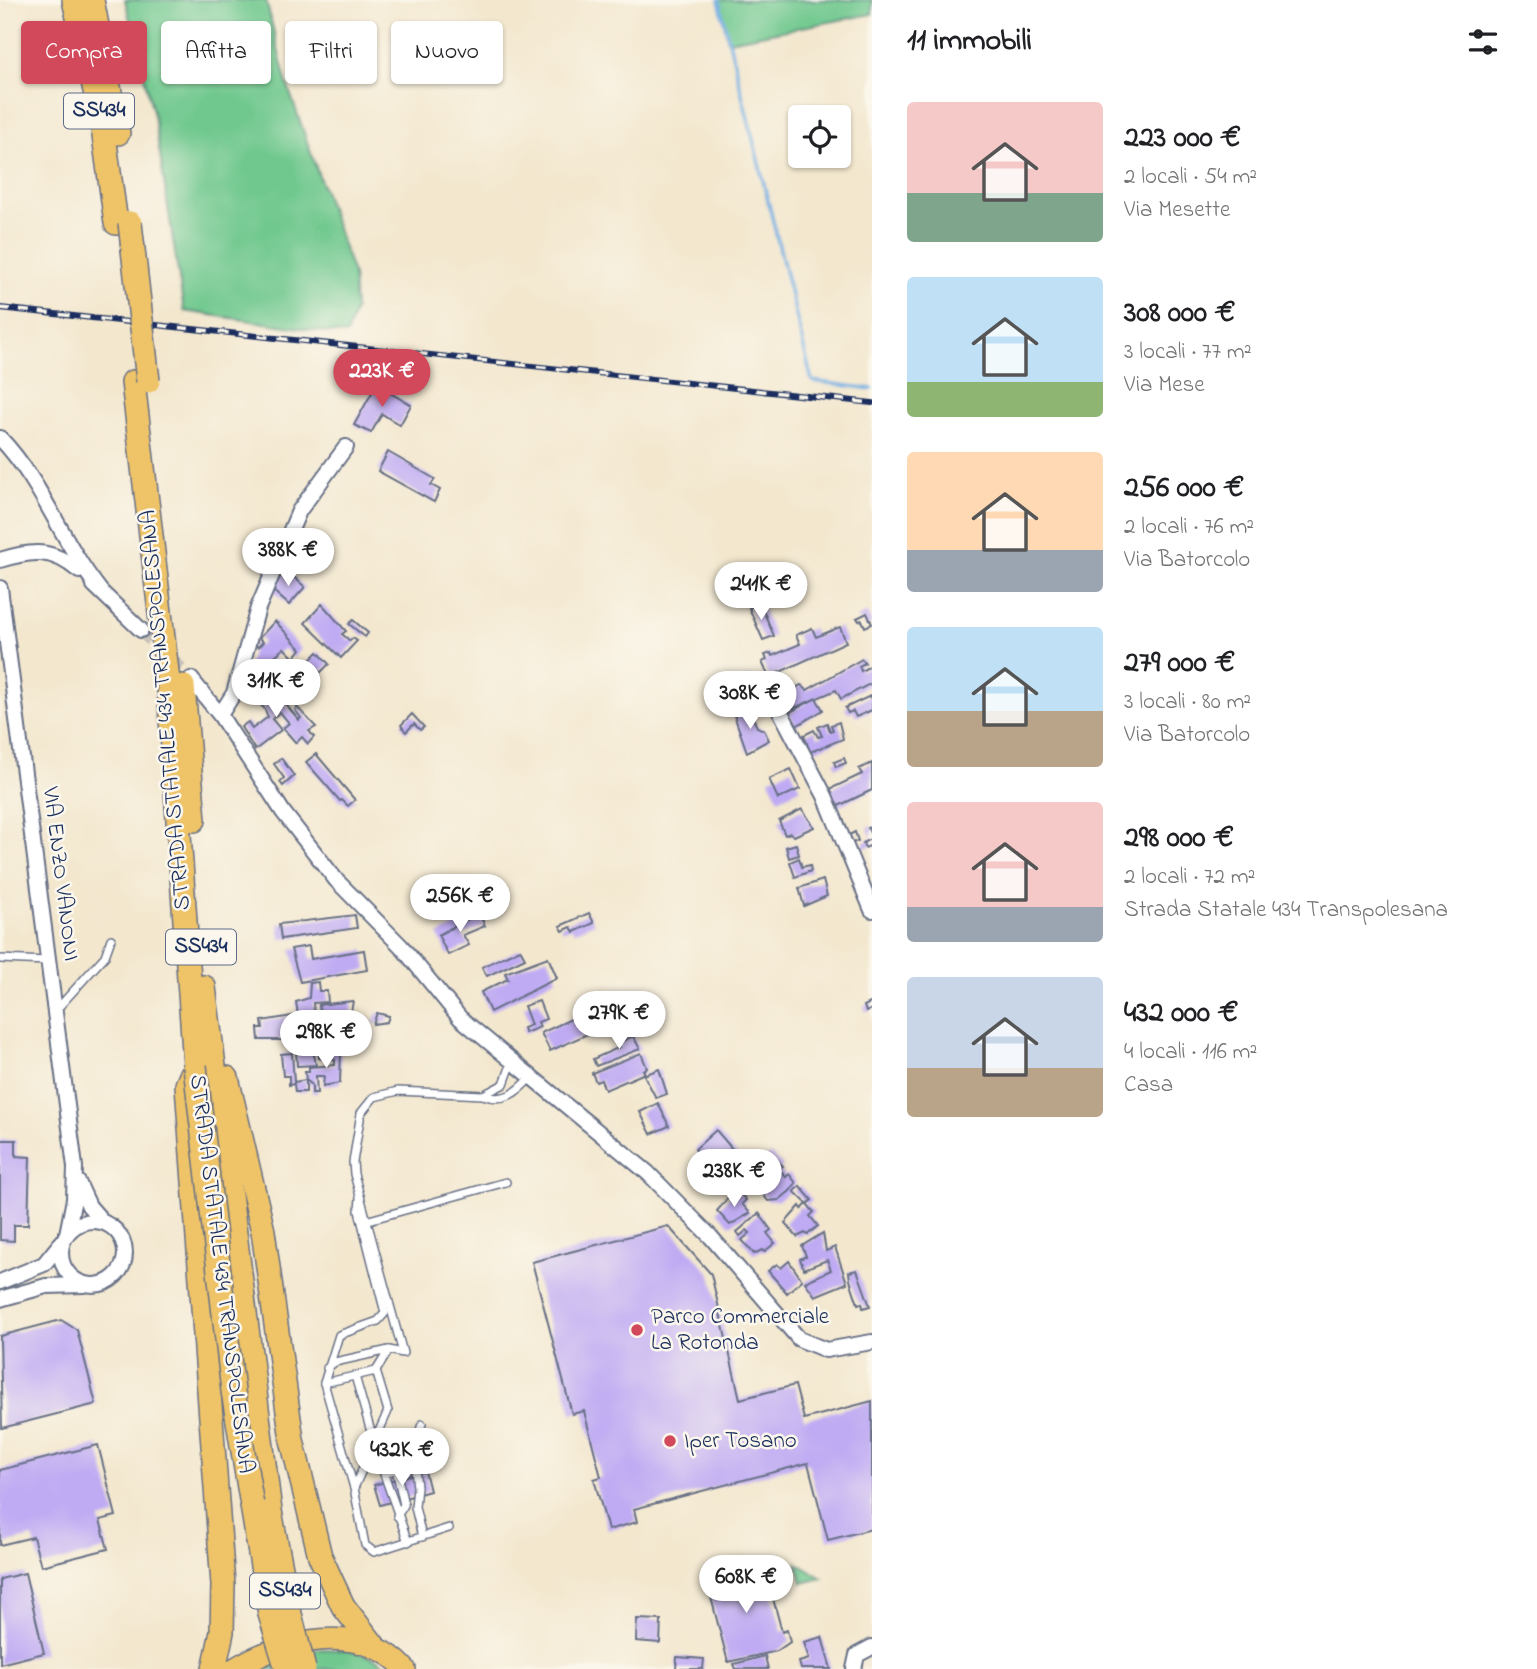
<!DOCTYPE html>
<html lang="it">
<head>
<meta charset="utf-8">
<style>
	body { margin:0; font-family:"Indie Flower",sans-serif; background:#f2f2f2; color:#202124; height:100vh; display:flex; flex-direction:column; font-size:26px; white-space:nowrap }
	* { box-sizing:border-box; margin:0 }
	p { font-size:23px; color:#757577 }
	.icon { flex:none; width:38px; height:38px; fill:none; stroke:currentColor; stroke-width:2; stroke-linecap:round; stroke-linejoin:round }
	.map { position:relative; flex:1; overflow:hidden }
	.details { display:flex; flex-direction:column; background:#fff; width:665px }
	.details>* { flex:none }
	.top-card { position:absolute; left:21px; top:21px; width:665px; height:63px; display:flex; gap:14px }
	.controls { position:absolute; left:788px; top:105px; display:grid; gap:14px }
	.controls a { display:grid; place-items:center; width:63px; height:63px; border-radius:7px; background:#fff; box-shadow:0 2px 5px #0004; font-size:35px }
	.price { position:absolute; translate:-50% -60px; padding:0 16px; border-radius:24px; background:#fff; color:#222; font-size:23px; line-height:46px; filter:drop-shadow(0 2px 4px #0008) }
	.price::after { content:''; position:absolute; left:50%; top:42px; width:21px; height:16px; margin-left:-10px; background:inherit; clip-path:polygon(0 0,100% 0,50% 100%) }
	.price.active { background:#d1495b; color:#fff }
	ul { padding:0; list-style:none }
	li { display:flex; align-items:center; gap:21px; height:175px; padding:0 35px }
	li span { display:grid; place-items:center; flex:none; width:196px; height:140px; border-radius:7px; color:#555 }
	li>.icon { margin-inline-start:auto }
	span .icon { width:84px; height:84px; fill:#fffc; stroke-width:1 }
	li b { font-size:30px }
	h2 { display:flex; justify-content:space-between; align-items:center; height:84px; padding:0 35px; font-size:30px }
	.tag { padding:0 24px; border-radius:7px; background:#fff; box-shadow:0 2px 5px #0004; font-size:24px; line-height:63px }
	.tag.active { background:#d1495b; color:#fff }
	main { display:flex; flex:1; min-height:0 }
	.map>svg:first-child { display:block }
	.green { fill:#70c88e; stroke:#467c76; stroke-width:2 }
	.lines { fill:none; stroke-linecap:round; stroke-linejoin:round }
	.stream { stroke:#70ade2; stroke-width:3.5 }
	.building { fill:#bfabf3 }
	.minor-tunnel { stroke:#c8c2b8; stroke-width:14; stroke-dasharray:14 7; stroke-linecap:butt }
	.service-casing { stroke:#676f85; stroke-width:10 }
	.minor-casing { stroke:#676f85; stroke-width:18 }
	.primary-casing { stroke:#676f85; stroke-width:24 }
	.trunk-casing { stroke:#676f85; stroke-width:26 }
	.service { stroke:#fff; stroke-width:7 }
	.minor { stroke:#fff; stroke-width:14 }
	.primary { stroke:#efc469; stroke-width:21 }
	.trunk { stroke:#efc469; stroke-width:23 }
	.rail-casing { stroke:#1b2f5e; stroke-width:6 }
	.rail { stroke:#fbf7ec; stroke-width:3.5; stroke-dasharray:10; stroke-linecap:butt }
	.trunk-bridge-casing { stroke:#676f85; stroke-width:26; stroke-linecap:butt }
	.trunk-bridge { stroke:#efc469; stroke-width:23 }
	.poi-dot { fill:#d1495b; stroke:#fbf7ec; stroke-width:2.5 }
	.labels { text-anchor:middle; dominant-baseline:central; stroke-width:5; stroke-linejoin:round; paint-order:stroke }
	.shield { fill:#fbf7ec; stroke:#5e6b89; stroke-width:2 }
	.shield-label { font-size:21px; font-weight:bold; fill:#1b2f5e }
	.street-label { font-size:23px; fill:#1b2f5e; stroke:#fbf7ec }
	.poi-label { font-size:23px; fill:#1b2f5e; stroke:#fbf7ec; text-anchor:start }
</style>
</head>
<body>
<main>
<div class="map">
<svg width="872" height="1669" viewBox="0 0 872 1669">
	<rect width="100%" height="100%" fill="#fbf7ec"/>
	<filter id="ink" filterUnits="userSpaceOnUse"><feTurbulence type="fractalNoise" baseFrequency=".0143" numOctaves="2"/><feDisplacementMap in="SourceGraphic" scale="14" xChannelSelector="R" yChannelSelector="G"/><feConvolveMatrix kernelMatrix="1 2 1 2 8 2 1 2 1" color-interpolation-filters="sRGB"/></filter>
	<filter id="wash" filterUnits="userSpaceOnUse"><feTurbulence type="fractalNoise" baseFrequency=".00686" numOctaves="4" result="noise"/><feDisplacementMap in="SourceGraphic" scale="28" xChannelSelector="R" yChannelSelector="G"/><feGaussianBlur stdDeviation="1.57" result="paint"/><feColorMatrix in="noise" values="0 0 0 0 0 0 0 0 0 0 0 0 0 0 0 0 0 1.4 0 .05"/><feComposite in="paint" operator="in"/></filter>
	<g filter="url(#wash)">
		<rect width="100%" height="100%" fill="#f3e7ce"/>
		<g class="green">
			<path d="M125 0H266L286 81 353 274 355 310 346 335 184 311 154 116Z"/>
			<path d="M719 0H872V14L728 41Z"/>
			<path d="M797 1563 822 1578 802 1583Z"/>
			<path d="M317 1649C345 1650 368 1650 391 1669H255L267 1662Z"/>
		</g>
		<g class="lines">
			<path class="stream" d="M719 0 812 381 872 389"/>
		</g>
		<g id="blocks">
			<g class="building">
				<path d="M376 385 411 405 400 425 382 414 371 433 354 425Z"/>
				<path d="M388 452 435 479 431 485 440 490 434 502 378 471Z"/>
				<path d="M286 570 305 587 289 605 270 588Z"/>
				<path d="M760 603 774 636 763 640 749 608Z"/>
				<path d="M322 604 346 631 342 634 350 641 353 638 357 641 341 658 305 623Z"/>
				<path d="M867 613 872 624 865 627 862 620 859 621 857 618Z"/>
				<path d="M353 620 368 633 365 637 349 624Z"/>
				<path d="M275 621 301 649 294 658 284 648 255 674 248 667 254 643 258 647 263 642 259 638Z"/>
				<path d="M840 627 846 642 769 677 762 662 767 660 765 655 771 653 772 656 800 644 796 635 812 628 816 637Z"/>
				<path d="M318 652 329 664 320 673 308 662Z"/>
				<path d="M862 659 865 663 859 666 861 671 872 665V683L841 699 836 690 787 711 780 697 801 685 807 690Z"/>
				<path d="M749 676 757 693 728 707 720 689Z"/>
				<path d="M250 683 259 692 268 684 299 720 301 718 295 710 297 707 316 727 309 731 314 737 308 744 302 737 296 743 283 728 289 723 280 712 272 719 281 730 255 750 241 727 248 722 252 729 268 717 264 708 243 690Z"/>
				<path d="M872 695V710L856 717 853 711 848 713 845 708Z"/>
				<path d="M816 698 823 710 796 726 789 713Z"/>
				<path d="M749 709 757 727 764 730 769 740 747 752 734 715Z"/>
				<path d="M412 714 424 727 420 730 414 724 406 732 401 725Z"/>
				<path d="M839 722 843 739 810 752 804 735 814 730 818 737 822 736 818 727 827 723 830 731 833 730 831 725Z"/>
				<path d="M316 754 355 800 348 806 342 800 340 801 306 762Z"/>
				<path d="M281 758 294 776 283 786 280 782 284 778 274 764Z"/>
				<path d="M844 758 846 763 836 767 834 762Z"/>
				<path d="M872 763V790L834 808 828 790 862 774 859 769Z"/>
				<path d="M791 769 800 789 778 799 769 779Z"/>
				<path d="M802 809 814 827 794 836 790 833 785 835 779 821Z"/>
				<path d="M872 826V845L865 848 863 843 872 838 868 828Z"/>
				<path d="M855 832 858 841 850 844 847 836Z"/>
				<path d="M796 844 799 855 789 858 786 847Z"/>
				<path d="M799 858 802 867 810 865 811 871 795 877 790 862Z"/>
				<path d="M823 880 827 896 804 906 799 888Z"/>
				<path d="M479 913 485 926 463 935 469 945 448 955 438 935Z"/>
				<path d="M589 913 594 923 574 932 571 927 563 931 560 926Z"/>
				<path d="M355 915 357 928 281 939 279 924Z"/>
				<path d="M309 946 311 959 364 950 367 970 300 982 291 949Z"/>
				<path d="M520 949 525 958 487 976 482 967Z"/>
				<path d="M548 957 557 978 490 1012 481 992 508 979 505 973Z"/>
				<path d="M318 982 319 991H327L328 1002 313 1003 314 1013H320L319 1005 353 1001 348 1029 285 1037 286 1040H259L258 1028H263L262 1021 298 1015 296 1002 309 998 310 983Z"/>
				<path d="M612 1000 615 1008 620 1006 625 1017 550 1051 541 1033Z"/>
				<path d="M539 1001 546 1019 538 1022 540 1027 525 1033 523 1028 531 1025 524 1006Z"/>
				<path d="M872 1002V1009L866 1012 864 1006Z"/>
				<path d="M377 1013 389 1016 387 1022 373 1024Z"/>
				<path d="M633 1036 640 1049 596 1066 593 1059 620 1047 618 1043Z"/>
				<path d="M319 1048 341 1052 340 1083 323 1086 324 1076H316L317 1093H312V1085L306 1080 305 1072H309V1067L335 1065V1060L319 1058Z"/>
				<path d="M313 1050 316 1065 297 1066 296 1051Z"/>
				<path d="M292 1053 294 1082 306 1080V1092H295L294 1084 289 1085V1076H283L281 1054Z"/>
				<path d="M641 1053 647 1068 643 1070 645 1073 605 1090 601 1080 596 1082 592 1073Z"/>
				<path d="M659 1069 667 1094 656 1098 644 1075Z"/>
				<path d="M658 1103 669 1126 651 1134 640 1112Z"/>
				<path d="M716 1130 739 1157 722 1172 711 1159 707 1163 695 1149Z"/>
				<path d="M0 1140H16V1156L30 1157 28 1225H14V1241L0 1240Z"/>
				<path d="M771 1154 783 1166 779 1169 786 1177 789 1174 796 1183 790 1191 779 1200 768 1201 752 1179 736 1192 731 1187Z"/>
				<path d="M800 1186 812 1200 807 1204 794 1191Z"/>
				<path d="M739 1192 746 1200 742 1204 750 1213 730 1225 717 1211 732 1193 735 1196Z"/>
				<path d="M807 1204 814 1212 810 1216 818 1226 807 1235 805 1233 797 1237 785 1223 800 1206 802 1209Z"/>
				<path d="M759 1213 771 1230 767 1233 775 1243 764 1252 762 1250 754 1254 742 1240 750 1233 747 1230 740 1236 737 1232Z"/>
				<path d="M668 1226 711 1274 740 1399 795 1385 804 1419 872 1401V1529L828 1540 808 1463 634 1509 637 1522 608 1530 594 1479 601 1477 584 1411 572 1414 532 1262Z"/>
				<path d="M823 1233 826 1251 835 1247 847 1283 815 1296 805 1282 831 1270 827 1260 804 1269 800 1259 806 1256 802 1246Z"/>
				<path d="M789 1261 802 1280 787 1293 768 1271 777 1264 781 1268Z"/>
				<path d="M857 1270 870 1306 863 1308 862 1303 858 1304 850 1280 849 1272Z"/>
				<path d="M61 1320 77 1330 96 1404 2 1428 0 1336Z"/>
				<path d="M98 1445 116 1516 100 1520 108 1549 41 1566 33 1537 0 1545V1470Z"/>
				<path d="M425 1471 430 1491 380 1505 374 1485Z"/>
				<path d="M753 1563 761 1593 771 1591 782 1632 787 1630 790 1642 777 1651 728 1662 708 1586 716 1584 714 1574Z"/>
				<path d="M25 1573 44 1653 0 1664V1579Z"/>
				<path d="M637 1619 661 1620 660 1643 636 1641Z"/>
				<path d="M822 1637 831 1669H801L799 1662 809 1659 804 1642Z"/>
				<path d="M765 1656 768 1669H736L734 1664Z"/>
				<path d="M677 1657 704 1659 703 1669H676Z"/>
			</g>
		</g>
	</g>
	<g filter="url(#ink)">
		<use href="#blocks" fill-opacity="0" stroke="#676f85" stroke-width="2"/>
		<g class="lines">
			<path class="minor-tunnel" d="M141 630 191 679"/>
			<defs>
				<g id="service">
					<path d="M0 959 48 961"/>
					<path d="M57 1009 105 956 111 939"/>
					<path d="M512 1062 504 1084 483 1095C504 1103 517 1093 531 1077"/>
					<path d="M369 1220 506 1182"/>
					<path d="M327 1368 335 1362 389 1350"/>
					<path d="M355 1376 373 1439"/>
					<path d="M324 1383 339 1335 378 1321 385 1313 359 1211 360 1198"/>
					<path d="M422 1424 413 1451 417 1487 415 1507 422 1537"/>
					<path d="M396 1469 384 1474 408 1542"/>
					<path d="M354 1488 324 1383 376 1371"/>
					<path d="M397 1516 404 1505 396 1469 413 1452"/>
					<path d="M449 1528 374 1552 365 1545 354 1488 388 1411 376 1371 389 1350 403 1353 354 1174 353 1162 361 1113 374 1097 398 1091 483 1095"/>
				</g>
				<g id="minor">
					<path d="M0 438C43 483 61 541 99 589"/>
					<path d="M0 560C32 550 52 548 79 571"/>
					<path d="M94 585 141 630"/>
					<path d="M0 588 75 1167 74 1199 67 1234"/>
					<path d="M191 679 220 715 283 812 336 880 401 946 460 1018 648 1173 711 1237 799 1339 826 1350 872 1342"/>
					<path d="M769 690 825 796 872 910"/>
					<path d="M220 715 234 693 258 608 299 511 346 447"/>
					<path d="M78 1182 89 1206 103 1222"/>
					<circle cx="93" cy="1253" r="32"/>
					<path d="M0 1282 44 1264 61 1243"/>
					<path d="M0 1299 46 1286 84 1285"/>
					<path d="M854 1669 857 1655 872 1647"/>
				</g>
				<path id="primary" d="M234 1669C282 1639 361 1621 405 1669"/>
				<g id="trunk">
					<path d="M74 0 102 121 116 223"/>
					<path d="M92 0 118 133"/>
					<path d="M133 382 169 689 195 1066 187 1085 223 1585 222 1632 214 1669"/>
					<path d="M183 686 194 820"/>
					<path d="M204 987 270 1511"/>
					<path d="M227 1078 263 1231 292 1440 320 1556 343 1606 375 1647"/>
				</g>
			</defs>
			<use href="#service" class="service-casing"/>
			<use href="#minor" class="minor-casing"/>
			<use href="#primary" class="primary-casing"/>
			<use href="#trunk" class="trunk-casing"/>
			<use href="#service" class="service"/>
			<use href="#minor" class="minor"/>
			<use href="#primary" class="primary"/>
			<use href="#trunk" class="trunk"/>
			<defs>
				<path id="rail" d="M0 308 872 403"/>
			</defs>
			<use href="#rail" class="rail-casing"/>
			<use href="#rail" class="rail"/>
			<defs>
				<g id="trunk-bridge">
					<path d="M130 223 148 381"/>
					<path d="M195 1066 233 1391 270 1614 287 1669"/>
					<path d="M270 1511 290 1614 304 1669"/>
				</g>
			</defs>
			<use href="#trunk-bridge" class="trunk-bridge-casing"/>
			<use href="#trunk-bridge" class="trunk-bridge"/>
		</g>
	</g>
	<g class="poi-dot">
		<circle cx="637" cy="1330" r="7"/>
		<circle cx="670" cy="1441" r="7"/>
	</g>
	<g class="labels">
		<g class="shield">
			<rect x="64" y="93.5" width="70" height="35" rx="5"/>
			<rect x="166" y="929.5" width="70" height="35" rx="5"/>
			<rect x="250" y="1573.5" width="70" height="35" rx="5"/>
		</g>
		<g class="shield-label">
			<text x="99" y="111">SS434</text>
			<text x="201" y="947">SS434</text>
			<text x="285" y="1591">SS434</text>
		</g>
		<g class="street-label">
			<text transform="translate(166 710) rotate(-95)">STRADA STATALE 434 TRANSPOLESANA</text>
			<text transform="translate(60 874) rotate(83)">VIA ENZO VANONI</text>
			<text transform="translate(221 1274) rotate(83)">STRADA STATALE 434 TRANSPOLESANA</text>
		</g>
		<g class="poi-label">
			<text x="651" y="1317">Parco Commerciale<tspan x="651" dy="26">La Rotonda</tspan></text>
			<text x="684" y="1441">Iper Tosano</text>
		</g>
	</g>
</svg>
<div class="controls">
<a><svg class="icon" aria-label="locate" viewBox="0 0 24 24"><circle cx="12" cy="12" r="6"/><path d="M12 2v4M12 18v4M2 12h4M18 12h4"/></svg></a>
</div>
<b class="price active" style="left:382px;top:409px">223K €</b>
<b class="price" style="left:288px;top:588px">388K €</b>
<b class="price" style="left:761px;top:622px">241K €</b>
<b class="price" style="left:276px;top:719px">311K €</b>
<b class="price" style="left:750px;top:731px">308K €</b>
<b class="price" style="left:460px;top:934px">256K €</b>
<b class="price" style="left:619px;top:1051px">279K €</b>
<b class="price" style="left:326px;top:1070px">298K €</b>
<b class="price" style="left:734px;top:1209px">238K €</b>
<b class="price" style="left:402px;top:1488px">432K €</b>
<b class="price" style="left:746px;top:1615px">608K €</b>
<div class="top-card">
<a class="tag active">Compra</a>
<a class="tag">Affitta</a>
<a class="tag">Filtri</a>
<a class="tag">Nuovo</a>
</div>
</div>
<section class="details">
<h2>11 immobili<svg class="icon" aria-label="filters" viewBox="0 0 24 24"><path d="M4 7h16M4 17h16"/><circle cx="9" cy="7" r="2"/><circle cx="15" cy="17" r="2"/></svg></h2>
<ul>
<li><span style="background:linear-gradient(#f6c9c9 65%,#7fa58c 0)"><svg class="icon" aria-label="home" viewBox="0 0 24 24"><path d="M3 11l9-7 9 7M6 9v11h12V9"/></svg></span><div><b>223 000 €</b><p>2 locali · 54 m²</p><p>Via Mesette</p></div></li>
<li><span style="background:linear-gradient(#bfe0f5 75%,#8fb573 0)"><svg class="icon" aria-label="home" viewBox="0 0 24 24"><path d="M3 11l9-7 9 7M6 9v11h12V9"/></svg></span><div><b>308 000 €</b><p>3 locali · 77 m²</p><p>Via Mese</p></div></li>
<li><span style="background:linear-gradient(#ffd9b3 70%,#9aa5b1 0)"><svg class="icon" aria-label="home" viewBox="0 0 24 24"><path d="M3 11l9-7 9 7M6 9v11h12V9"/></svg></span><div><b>256 000 €</b><p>2 locali · 76 m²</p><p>Via Batorcolo</p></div></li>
<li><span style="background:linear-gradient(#bfe0f5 60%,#b9a48a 0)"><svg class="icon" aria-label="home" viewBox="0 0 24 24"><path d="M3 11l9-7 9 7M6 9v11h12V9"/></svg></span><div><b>279 000 €</b><p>3 locali · 80 m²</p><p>Via Batorcolo</p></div></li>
<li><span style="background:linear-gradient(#f6c9c9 75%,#9aa5b1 0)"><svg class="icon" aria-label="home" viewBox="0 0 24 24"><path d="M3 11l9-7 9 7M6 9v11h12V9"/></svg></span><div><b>298 000 €</b><p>2 locali · 72 m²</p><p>Strada Statale 434 Transpolesana</p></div></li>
<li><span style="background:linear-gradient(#c9d6e8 65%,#b9a48a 0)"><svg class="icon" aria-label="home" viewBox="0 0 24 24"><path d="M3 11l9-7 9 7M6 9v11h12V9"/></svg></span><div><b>432 000 €</b><p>4 locali · 116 m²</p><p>Casa</p></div></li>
</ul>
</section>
</main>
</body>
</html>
